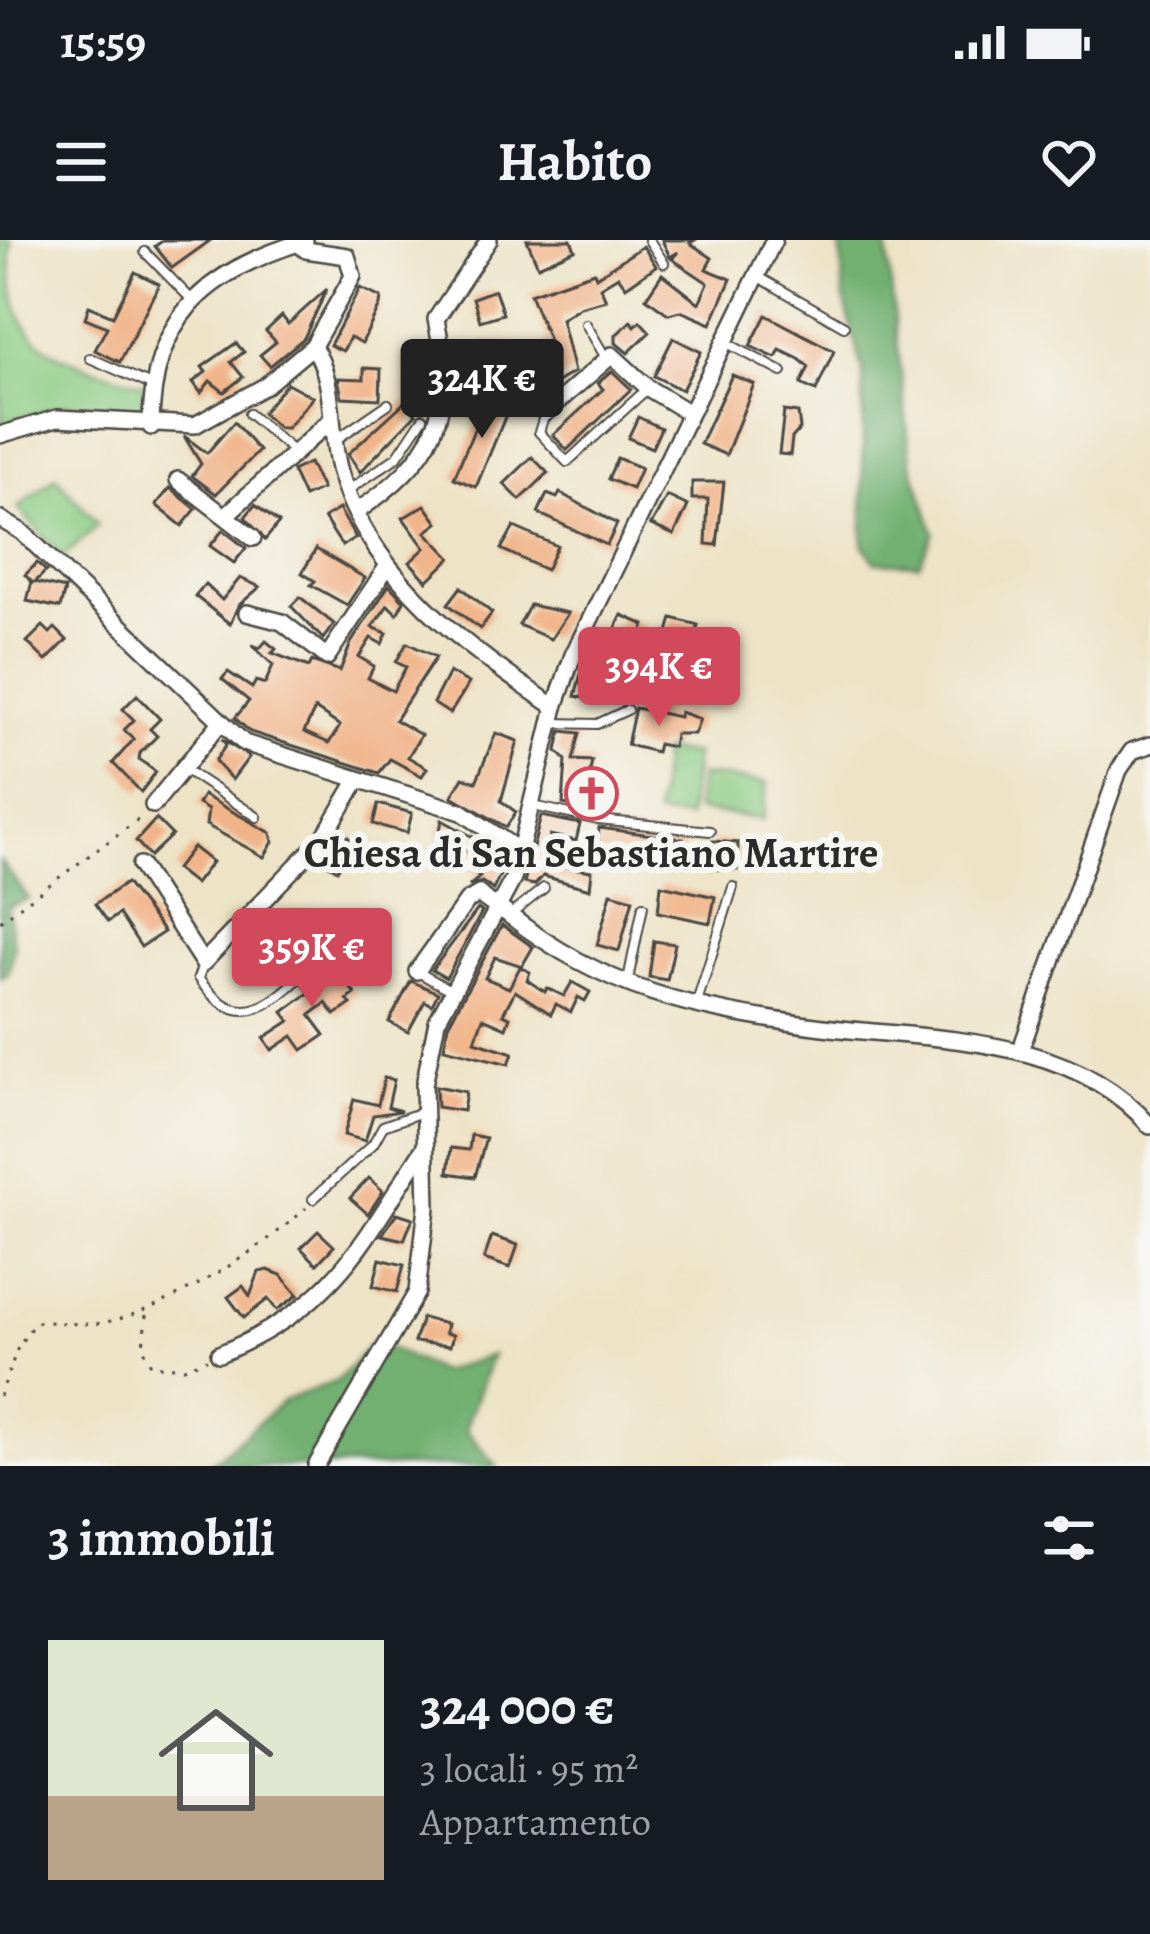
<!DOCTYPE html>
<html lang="it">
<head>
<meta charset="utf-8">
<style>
	body { margin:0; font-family:Alegreya,serif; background:#242831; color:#f1f3f6; height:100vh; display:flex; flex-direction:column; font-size:45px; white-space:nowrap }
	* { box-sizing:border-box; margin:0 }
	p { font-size:39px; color:#9ea1a6 }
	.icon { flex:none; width:66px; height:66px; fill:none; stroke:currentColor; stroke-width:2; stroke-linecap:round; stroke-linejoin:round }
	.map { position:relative; height:1226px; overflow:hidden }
	.drawer { display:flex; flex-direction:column; background:#171b24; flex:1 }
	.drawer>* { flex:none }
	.price { position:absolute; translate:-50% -102px; padding:0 27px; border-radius:12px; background:#d1495b; color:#fff; font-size:39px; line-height:78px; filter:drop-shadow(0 3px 6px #0008) }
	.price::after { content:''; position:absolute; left:50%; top:72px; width:36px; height:27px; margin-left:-18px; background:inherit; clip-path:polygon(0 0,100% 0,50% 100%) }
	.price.selected { background:#222; color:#fff }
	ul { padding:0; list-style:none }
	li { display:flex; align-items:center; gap:36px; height:300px; padding:0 48px }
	li span { display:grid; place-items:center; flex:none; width:336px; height:240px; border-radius:0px; color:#555 }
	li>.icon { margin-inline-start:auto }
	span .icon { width:144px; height:144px; fill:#fffc; stroke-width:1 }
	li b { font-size:51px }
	h2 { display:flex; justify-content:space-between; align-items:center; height:144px; padding:0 48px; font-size:51px }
	.status { display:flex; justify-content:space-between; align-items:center; height:84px; padding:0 60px; background:#171b24; direction:ltr }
	.status svg { height:33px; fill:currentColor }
	header { display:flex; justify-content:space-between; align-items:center; height:156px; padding:0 48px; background:#171b24; font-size:54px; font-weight:700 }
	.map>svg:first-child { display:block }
	.green { fill:#8ccc83; stroke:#5c7c57; stroke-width:3 }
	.forest { fill:#71b071; stroke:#4e6e4e; stroke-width:3 }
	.building { fill:#f1b489; fill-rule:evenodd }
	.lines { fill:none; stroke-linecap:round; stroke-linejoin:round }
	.lane-casing { stroke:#484742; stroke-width:12 }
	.street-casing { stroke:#484742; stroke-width:20 }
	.path { stroke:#484742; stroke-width:3; stroke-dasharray:3 9; stroke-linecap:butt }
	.lane { stroke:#fff; stroke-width:8 }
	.street { stroke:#fff; stroke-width:15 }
	.labels { text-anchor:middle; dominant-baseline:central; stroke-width:12; stroke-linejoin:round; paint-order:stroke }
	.poi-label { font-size:42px; font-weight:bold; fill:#2b2b2b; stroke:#f6f6f2 }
</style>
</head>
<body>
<div class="status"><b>15:59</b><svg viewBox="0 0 49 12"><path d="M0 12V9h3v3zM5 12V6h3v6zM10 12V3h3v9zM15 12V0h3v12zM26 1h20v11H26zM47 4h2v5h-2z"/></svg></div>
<header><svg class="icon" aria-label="menu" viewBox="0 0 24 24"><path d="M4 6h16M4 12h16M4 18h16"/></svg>Habito<svg class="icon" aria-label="heart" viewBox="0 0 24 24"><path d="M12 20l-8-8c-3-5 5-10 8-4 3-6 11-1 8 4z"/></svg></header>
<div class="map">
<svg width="1150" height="1226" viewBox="0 0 1150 1226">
	<rect width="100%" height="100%" fill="#f6f6f2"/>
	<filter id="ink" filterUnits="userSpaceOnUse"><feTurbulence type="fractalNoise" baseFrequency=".00833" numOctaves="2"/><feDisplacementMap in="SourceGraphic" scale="24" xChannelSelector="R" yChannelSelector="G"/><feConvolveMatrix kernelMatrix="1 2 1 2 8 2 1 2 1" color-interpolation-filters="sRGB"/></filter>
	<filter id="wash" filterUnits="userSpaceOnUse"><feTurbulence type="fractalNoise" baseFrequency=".004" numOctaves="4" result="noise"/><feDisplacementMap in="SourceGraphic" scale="48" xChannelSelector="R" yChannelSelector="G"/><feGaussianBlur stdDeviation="2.7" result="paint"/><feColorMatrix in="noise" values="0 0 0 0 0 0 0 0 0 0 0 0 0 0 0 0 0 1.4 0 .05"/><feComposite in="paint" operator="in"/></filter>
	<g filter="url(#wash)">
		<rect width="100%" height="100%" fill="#ede3c6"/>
		<g class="green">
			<path d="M0 0H11C6 112 52 116 144 144L142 175 68 164 2 184Z"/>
			<path d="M56 237 98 285 62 318 18 268Z"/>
			<path d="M663 511 695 514 688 578 656 575Z"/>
			<path d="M700 535 767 543 763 579 696 571Z"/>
		</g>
		<g class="forest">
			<path d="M840 0H886L911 223 934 293 919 324 875 322 863 304V132L844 58Z"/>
			<path d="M0 621 29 659 7 667 14 707 8 734 0 738Z"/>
			<path d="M374 1101 441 1132 492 1115 465 1189 497 1226H208L285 1160 337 1141Z"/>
		</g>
		<g id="blocks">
			<g class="building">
				<path d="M164 0H211L172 28 155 6Z"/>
				<path d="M527 0H571L575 10 538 26Z"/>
				<path d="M662 0H695L690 3 712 18 706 29 731 39 711 84 681 71 668 74 646 58 662 34 699 63 708 43 672 19 678 12 670 17Z"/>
				<path d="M643 6 656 26 626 47 618 36 600 47 606 60 580 67 561 79 574 132 552 145 544 103 549 101 530 54 594 32 596 37Z"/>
				<path d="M135 32 159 44 120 122 95 110 107 87 85 78 89 66 113 76Z"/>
				<path d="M360 48 381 58 380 65 362 103 350 97 343 111 330 105Z"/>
				<path d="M327 49 304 98 270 126 260 115 276 102 266 91 282 76 288 84Z"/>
				<path d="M495 50 503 74 480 81 473 58Z"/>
				<path d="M766 75 834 111 816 151 801 144 809 127 799 119 780 110 776 118 750 106Z"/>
				<path d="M631 81 635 86 640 81 650 92 628 113 616 103V95Z"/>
				<path d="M673 98 701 112 682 150 654 136Z"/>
				<path d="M236 103 244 112 231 122 243 137 224 152 210 141 201 153 193 142 206 132 202 127Z"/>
				<path d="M486 103 515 104 514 138 485 137Z"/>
				<path d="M364 128 381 129 380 159 342 157 338 138 364 139Z"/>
				<path d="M612 131 631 149 567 210 553 195 603 149 598 143Z"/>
				<path d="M732 135 754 144 726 215 700 204Z"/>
				<path d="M287 143 313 157 287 188H279L262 173Z"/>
				<path d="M488 156 510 165 476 247 454 238Z"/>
				<path d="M406 161 416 174 360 232 348 214Z"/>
				<path d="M784 171 798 173 800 189 792 198 790 215 779 214Z"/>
				<path d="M638 177 661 188 652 208 628 198Z"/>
				<path d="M234 182 259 211 216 254 192 236 201 224 184 196 207 213Z"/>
				<path d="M532 217 548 233 520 260 504 244Z"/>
				<path d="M617 218 641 228 632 249 608 239Z"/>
				<path d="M309 223 322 249 304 257 292 231Z"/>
				<path d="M692 242H724L717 305 706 304 708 259H692Z"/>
				<path d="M170 248 196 269 182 286 156 265Z"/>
				<path d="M560 253 617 284 607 305 538 273 547 254 557 258Z"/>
				<path d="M667 256 688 266 674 295 651 285Z"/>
				<path d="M255 265 279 283 265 300 245 277Z"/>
				<path d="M425 265 438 283 426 292 451 318 427 341 410 322 425 308 403 278Z"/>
				<path d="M339 269 356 298 342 306 324 278Z"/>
				<path d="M514 287 557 306 546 330 501 309Z"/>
				<path d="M223 290 246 308 234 323 210 306Z"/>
				<path d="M316 309 365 338 347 365 311 345 315 341 302 333Z"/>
				<path d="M37 323 46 331 35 342 65 349 60 368 27 361 32 342 25 335Z"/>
				<path d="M240 338 260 347 238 366 230 384 195 356 205 344 222 360Z"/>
				<path d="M389 345 404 361 397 374 388 365 372 387 387 393 382 404 371 398 359 417 374 426 368 438 393 451 406 427 396 422 407 403 436 417 395 480 421 495 408 517 427 528 422 536 390 519 379 533 250 492 235 478 249 461 222 439 228 432 252 448 256 441 265 444 273 425 252 405 260 408 266 401 276 409 272 413 309 427 312 421 340 431 351 403ZM315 469 340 486 329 503 304 492Z"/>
				<path d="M461 347 492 373 480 389 448 364Z"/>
				<path d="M300 357 334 384 323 399 291 366Z"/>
				<path d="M530 365 568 373 551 399 519 385Z"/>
				<path d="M622 375 645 385 634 409 611 398Z"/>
				<path d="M672 378 698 385 691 411 665 403Z"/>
				<path d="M43 386 50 393 55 388 67 400 46 421 27 402Z"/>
				<path d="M655 426 678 432 671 454 646 447Z"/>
				<path d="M582 431 616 437 608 463 575 456Z"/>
				<path d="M449 432 469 443 450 474 433 463Z"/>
				<path d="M137 455 160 479 150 489 157 496 140 513 139 519 156 532 141 552 113 523 134 499 124 490 134 480 123 469Z"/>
				<path d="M635 468 679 477 680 472 700 479 694 494H675L673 507 658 504 656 512 627 505Z"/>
				<path d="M561 491 580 493 573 520 592 521 583 568 563 564 566 520 557 511Z"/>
				<path d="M496 493 518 501 501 561 516 572 506 587 452 556 463 537 476 542Z"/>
				<path d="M222 499 249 517 232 540 215 521 226 505Z"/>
				<path d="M203 555 271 593 273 602 264 617 206 585 208 570 198 564Z"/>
				<path d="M378 564 412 573 407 593 373 584Z"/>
				<path d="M541 576 580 584 576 601 550 595 543 619 545 624 592 631 590 649 543 636 535 645 524 643Z"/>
				<path d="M156 579 172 595 150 616 136 601Z"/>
				<path d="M442 580 495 609 504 626 493 650 482 642 469 646 480 637 459 618 466 610 438 601Z"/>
				<path d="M599 588 683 599 682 620 597 614Z"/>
				<path d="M341 592 356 603 337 630 320 619Z"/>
				<path d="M713 601 738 603 737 630 712 629Z"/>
				<path d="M193 607 212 622 195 644 176 629Z"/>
				<path d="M126 643 164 692 141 707 119 674 108 682 95 664Z"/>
				<path d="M661 645 715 657 710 683 658 672Z"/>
				<path d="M611 653 633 659 619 711 597 705Z"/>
				<path d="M478 669 482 672 446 738 432 730Z"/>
				<path d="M288 673 299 683 279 706 263 691 276 675 282 680Z"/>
				<path d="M502 685 533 707 522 726 495 717 485 738 509 748 520 727 530 732 527 740 545 752 547 748 564 756 572 742 590 752 585 761 578 757 571 772 556 764 551 774 515 751 503 774 510 777 506 788 483 778 475 801 513 813 509 824 444 808 448 785Z"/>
				<path d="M654 701 675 704 667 740 649 737Z"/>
				<path d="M326 729 332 737 339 732 355 754 347 760 351 764 335 775 326 763 310 775 325 795 303 810 293 796 272 810 264 798 290 781 283 772 309 753 304 745Z"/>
				<path d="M411 741 438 753 432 765 425 761 408 792 389 782Z"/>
				<path d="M384 838 394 840 388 867 401 871 373 875 365 901 344 895 354 859 378 865Z"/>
				<path d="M436 846 466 852 463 871 437 867Z"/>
				<path d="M471 895 486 898 475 937 448 933 451 908 469 910Z"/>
				<path d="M369 938 383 951 368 974 350 958Z"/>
				<path d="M397 973 413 978 404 1000 382 995Z"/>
				<path d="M318 991 334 1006 317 1024 301 1008Z"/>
				<path d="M492 996 518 1005 510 1028 484 1019Z"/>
				<path d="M380 1019 404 1025 397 1052 373 1046Z"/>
				<path d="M268 1030 281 1035 298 1055 277 1070 268 1059 244 1078 228 1057 243 1046 250 1056 259 1032Z"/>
				<path d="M422 1078 447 1084 445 1093 453 1095 450 1106 414 1102Z"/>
			</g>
		</g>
	</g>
	<g filter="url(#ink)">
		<use href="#blocks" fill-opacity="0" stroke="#484742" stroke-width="3"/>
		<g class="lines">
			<defs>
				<g id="lane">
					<path d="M649 0 664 23"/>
					<path d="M145 12 192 60"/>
					<path d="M757 36 844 86"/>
					<path d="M586 84 606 118"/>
					<path d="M725 102 782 132"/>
					<path d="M90 118 151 145"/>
					<path d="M545 173 539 192 567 222 647 149"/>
					<path d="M249 174 293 211"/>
					<path d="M334 201 388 164"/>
					<path d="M347 251 397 217 423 178"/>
					<path d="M553 483 597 484 627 470"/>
					<path d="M183 528 257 577"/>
					<path d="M533 566 598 580 710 591"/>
					<path d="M510 675 544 648"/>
					<path d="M203 725 198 738C244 803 278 755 321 719"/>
					<path d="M418 732 452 751"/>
					<path d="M628 740 643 666"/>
					<path d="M697 762 733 647"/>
					<path d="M313 959 373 904 383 886 422 872"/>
				</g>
				<g id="street">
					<path d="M313 106C337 143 328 190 340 232 370 338 467 408 555 467"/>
					<path d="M545 173 612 115 648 148 689 173"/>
					<path d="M151 187C151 78 205 31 305 1"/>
					<path d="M0 195 57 178 195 185 265 146 313 106 353 36 347 16 306 10 298 3"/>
					<path d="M178 240 253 298"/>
					<path d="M356 272C435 219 456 174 436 79L489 0"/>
					<path d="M225 276 331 180"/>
					<path d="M0 279 22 292 244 503 462 572 518 610"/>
					<path d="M247 373 282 382 327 417 387 327"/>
					<path d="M153 565 221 482"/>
					<path d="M140 625 203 723 324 597 357 541"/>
					<path d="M417 731 467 661 479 654C489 664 498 667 509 675 604 750 695 770 815 786 927 801 1068 791 1150 886"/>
					<path d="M1021 809 1119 530 1132 511 1150 505"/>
					<path d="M219 1114C335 1067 360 1006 424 908"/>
					<path d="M316 1226 417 1052 427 967 424 845 437 781 513 639 555 467 573 415 774 0"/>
				</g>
			</defs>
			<use href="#lane" class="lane-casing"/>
			<use href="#street" class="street-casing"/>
			<g class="path">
				<path d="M0 681 143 576"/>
				<path d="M146 1075 143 1107 151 1125 184 1128 207 1119"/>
				<path d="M0 1156 18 1107 35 1082C57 1081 80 1086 101 1083 163 1073 260 1011 306 968"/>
			</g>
			<use href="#lane" class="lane"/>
			<use href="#street" class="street"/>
		</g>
	</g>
	<defs>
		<symbol id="church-ring" viewBox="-11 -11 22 22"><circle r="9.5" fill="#f6f6f2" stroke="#d1495b" stroke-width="1.5"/><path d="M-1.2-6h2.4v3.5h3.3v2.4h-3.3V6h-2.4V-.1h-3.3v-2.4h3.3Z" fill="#d1495b"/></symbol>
	</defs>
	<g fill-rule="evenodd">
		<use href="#church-ring" x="562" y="524" width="59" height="59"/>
	</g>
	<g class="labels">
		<g class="poi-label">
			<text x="591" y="612">Chiesa di San Sebastiano Martire</text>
		</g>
	</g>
</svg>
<b class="price selected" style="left:482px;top:201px">324K €</b>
<b class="price" style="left:659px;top:489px">394K €</b>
<b class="price" style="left:312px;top:770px">359K €</b>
</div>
<section class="drawer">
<h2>3 immobili<svg class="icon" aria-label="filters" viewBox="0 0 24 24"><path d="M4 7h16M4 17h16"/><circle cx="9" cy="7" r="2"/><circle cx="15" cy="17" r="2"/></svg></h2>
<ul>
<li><span style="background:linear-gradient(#dfe7d0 65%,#b9a48a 0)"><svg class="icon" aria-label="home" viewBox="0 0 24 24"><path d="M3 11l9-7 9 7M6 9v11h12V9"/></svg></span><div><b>324 000 €</b><p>3 locali · 95 m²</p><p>Appartamento</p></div></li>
</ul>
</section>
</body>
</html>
